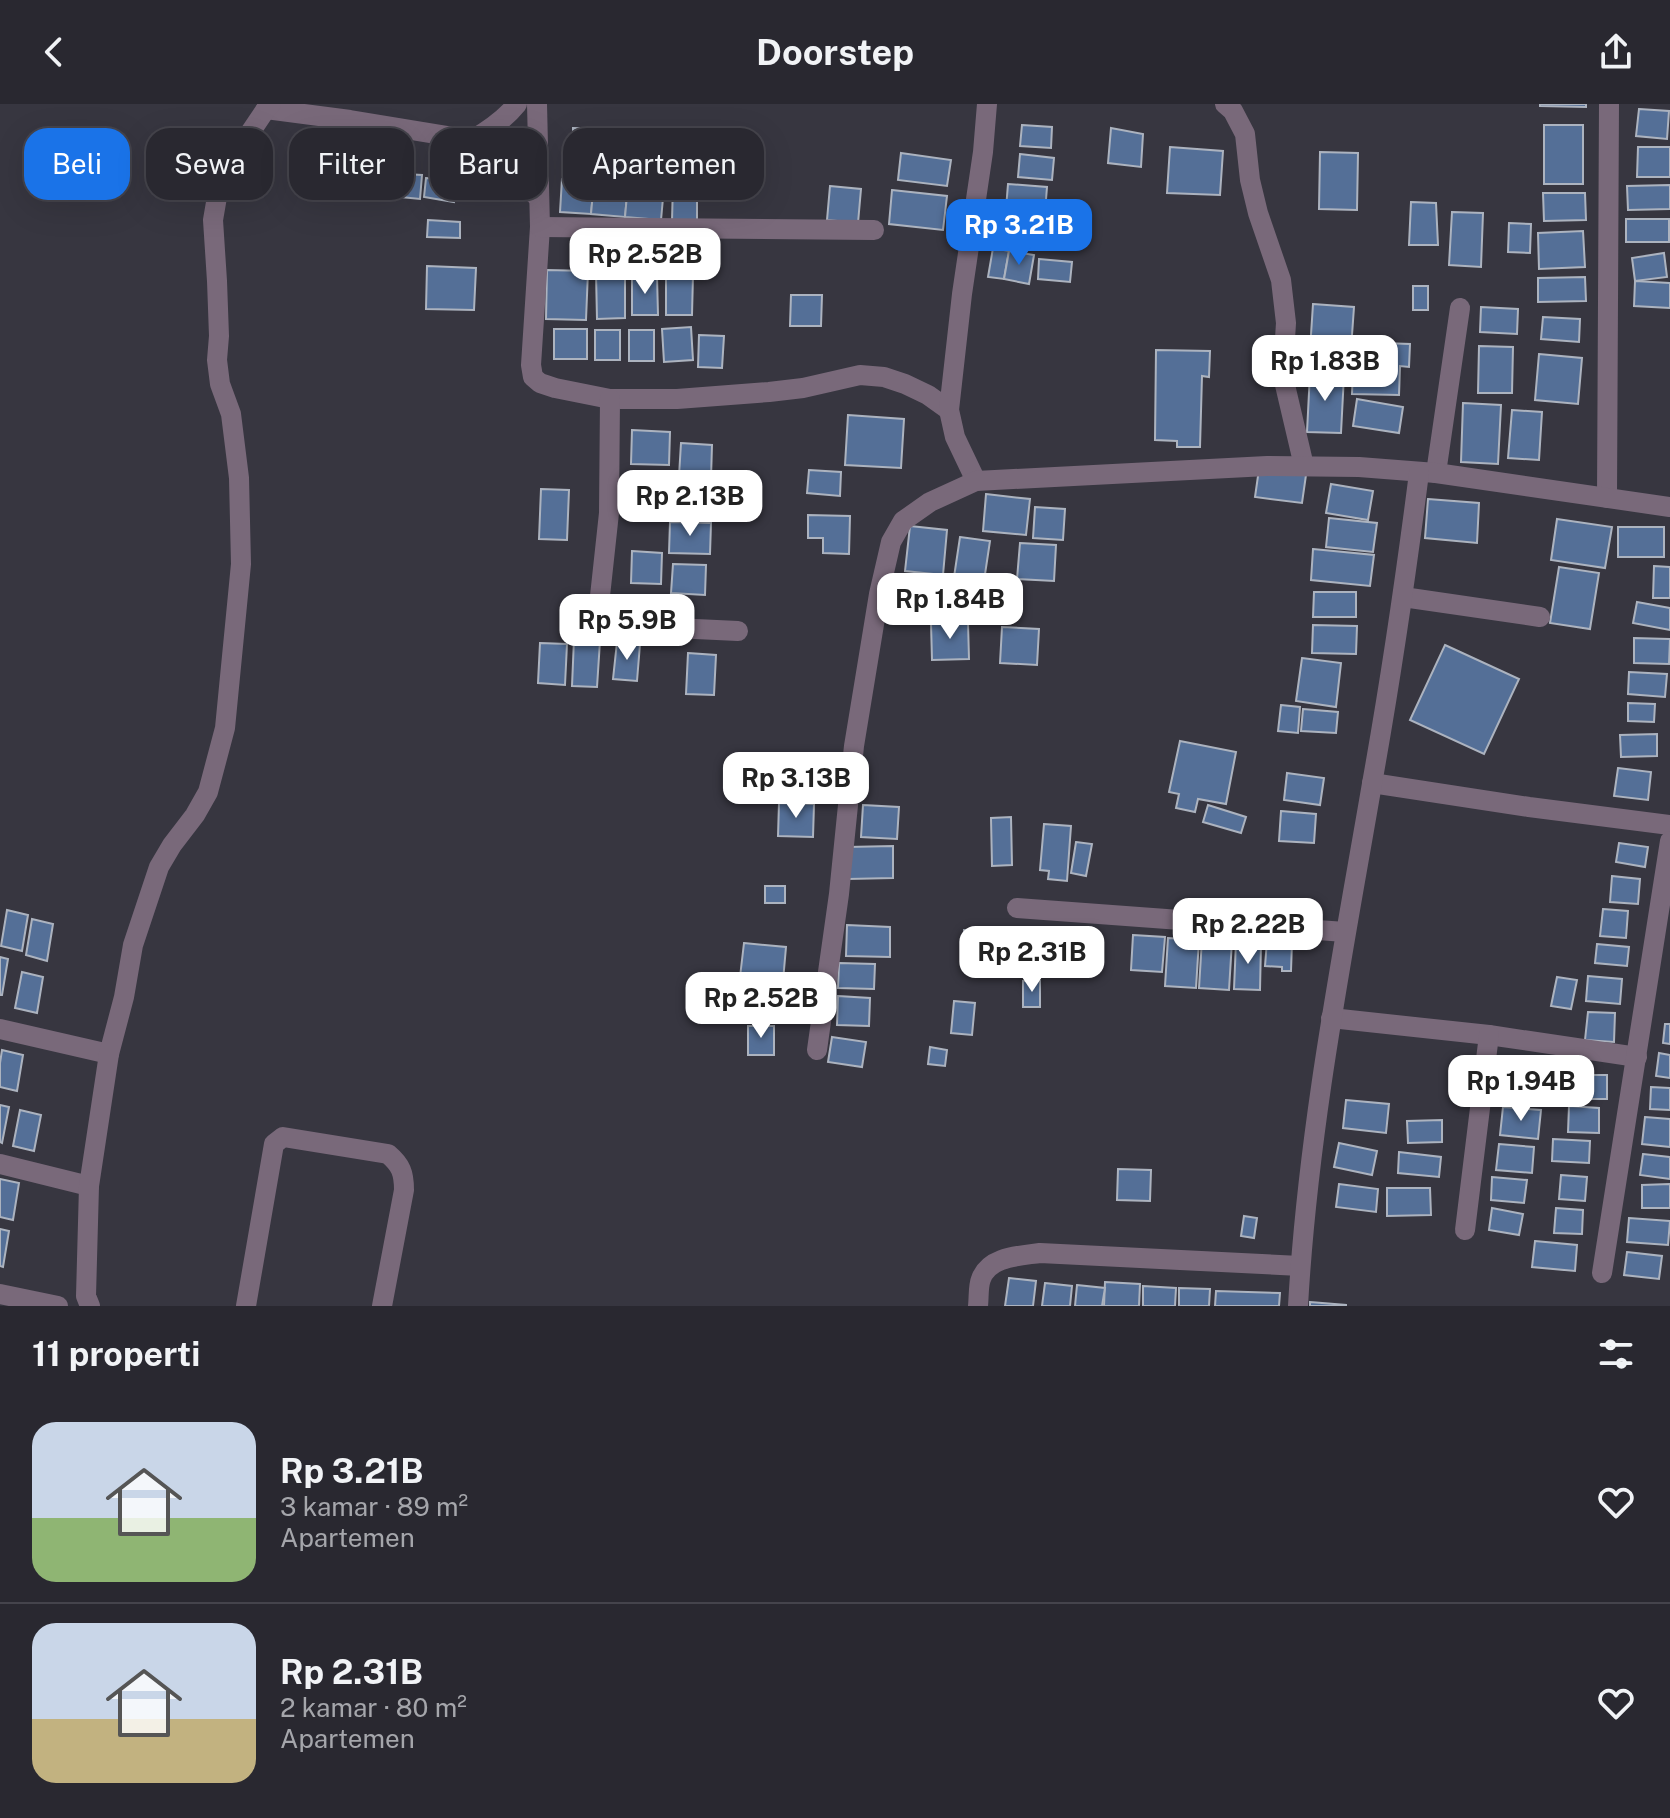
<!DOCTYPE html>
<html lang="id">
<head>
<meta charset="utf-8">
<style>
	body { margin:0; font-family:"Public Sans",sans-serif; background:#313038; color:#f1f3f6; height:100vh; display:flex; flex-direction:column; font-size:30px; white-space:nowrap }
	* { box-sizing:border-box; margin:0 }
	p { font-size:26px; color:#a5a6ab }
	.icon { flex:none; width:44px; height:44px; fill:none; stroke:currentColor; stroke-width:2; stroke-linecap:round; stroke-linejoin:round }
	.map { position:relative; height:1202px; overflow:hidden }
	.sheet { display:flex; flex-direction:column; background:#292830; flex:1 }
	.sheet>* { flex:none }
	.top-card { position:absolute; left:24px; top:24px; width:800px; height:72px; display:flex; gap:16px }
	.price { position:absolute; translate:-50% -68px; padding:0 18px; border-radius:16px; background:#fff; color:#222; font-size:26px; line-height:52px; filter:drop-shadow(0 2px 4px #0008) }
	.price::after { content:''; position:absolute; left:50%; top:48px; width:24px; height:18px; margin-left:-12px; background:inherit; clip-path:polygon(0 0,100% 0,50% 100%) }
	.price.selected { background:#1a73e8; color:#fff }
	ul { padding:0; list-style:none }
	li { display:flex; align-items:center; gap:24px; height:200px; padding:0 32px }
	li+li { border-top:2px solid #45444c }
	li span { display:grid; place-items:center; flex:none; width:224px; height:160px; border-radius:24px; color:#555 }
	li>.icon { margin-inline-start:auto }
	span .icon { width:96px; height:96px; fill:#fffc; stroke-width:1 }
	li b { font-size:34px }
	h2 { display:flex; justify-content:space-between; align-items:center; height:96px; padding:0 32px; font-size:34px }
	.chip { padding:0 28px; border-radius:24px; background:#292830; box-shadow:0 8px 32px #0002,0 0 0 2px #45444c; font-size:28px; line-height:72px }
	.chip.selected { background:#1a73e8; color:#fff }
	header { display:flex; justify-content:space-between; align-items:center; height:104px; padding:0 32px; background:#292830; font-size:36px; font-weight:700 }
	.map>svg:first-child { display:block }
	.building { fill:#546f97; stroke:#acb3bf; stroke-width:2 }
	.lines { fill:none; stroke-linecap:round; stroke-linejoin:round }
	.street { stroke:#79697a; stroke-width:20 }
</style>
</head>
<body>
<header><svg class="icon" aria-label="back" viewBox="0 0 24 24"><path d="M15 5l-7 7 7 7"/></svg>Doorstep<svg class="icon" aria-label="share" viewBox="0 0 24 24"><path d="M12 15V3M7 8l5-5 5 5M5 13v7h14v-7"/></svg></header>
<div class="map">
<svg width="1670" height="1202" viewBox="0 0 1670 1202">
	<rect width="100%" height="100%" fill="#373640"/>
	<g class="building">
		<path d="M1540 0H1586V3L1540 2Z"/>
		<path d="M1639 5 1669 7 1667 35 1636 32Z"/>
		<path d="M1022 21 1052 23 1051 44 1020 42Z"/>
		<rect x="1544" y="21" width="39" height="59"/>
		<path d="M573 24 599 25 598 66H573Z"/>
		<path d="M1111 24 1143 30 1141 63 1108 59Z"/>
		<path d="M599 25H633V67L598 66Z"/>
		<rect x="644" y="34" width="34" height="35"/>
		<path d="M1170 43 1223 47 1220 91 1167 89Z"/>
		<path d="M1638 43H1670V73H1637Z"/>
		<path d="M1320 48 1358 49 1357 106 1319 105Z"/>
		<path d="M901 49 951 56 947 82 898 76Z"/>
		<path d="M1020 50 1054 54 1052 76 1018 73Z"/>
		<path d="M403 70 422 71 420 95 401 93Z"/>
		<path d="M426 74 459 78 454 98 424 93Z"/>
		<path d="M562 75 594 77 591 110 560 108Z"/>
		<path d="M594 77 628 80 625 113 591 110Z"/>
		<path d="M673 79H697V117H672Z"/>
		<path d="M628 80 664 83 661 116 625 113Z"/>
		<path d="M1008 80 1047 83 1045 108 1006 105Z"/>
		<path d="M1670 81V105L1628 106 1627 82Z"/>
		<path d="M830 82 861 85 858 119 827 116Z"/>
		<path d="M892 86 947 92 943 126 889 120Z"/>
		<path d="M1543 89H1585L1586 116 1544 117Z"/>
		<path d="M1411 98 1436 99 1438 141H1409Z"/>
		<path d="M1452 108 1483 109 1481 163 1449 161Z"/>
		<path d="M1009 113 1046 115 1044 140 1007 137Z"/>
		<rect x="1626" y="115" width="43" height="23"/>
		<path d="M428 116 460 118V134L427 133Z"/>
		<path d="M1509 119 1531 120 1530 149 1508 148Z"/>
		<path d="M1583 127 1585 163 1539 165 1538 129Z"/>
		<path d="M993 144 1009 147 1004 175 988 173Z"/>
		<path d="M1009 147 1034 151 1029 180 1004 175Z"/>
		<path d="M1664 149 1667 173 1635 177 1632 154Z"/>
		<path d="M1039 155 1072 158 1070 178 1038 175Z"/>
		<path d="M427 162 476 164 474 206 426 205Z"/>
		<path d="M547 166 588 167 586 216 546 215Z"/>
		<path d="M625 168V214L597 215 596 169Z"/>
		<path d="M666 171H693L692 211H666Z"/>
		<path d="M632 172H657L658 211H632Z"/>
		<path d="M1585 173 1586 197 1538 198V174Z"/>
		<path d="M1635 177 1670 179V204L1634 202Z"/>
		<rect x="1413" y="182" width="15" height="24"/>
		<path d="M791 191H822L821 222H790Z"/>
		<path d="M1313 200 1354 203 1350 259 1321 258 1322 247 1310 246Z"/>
		<path d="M1481 203 1518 205 1517 230 1480 228Z"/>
		<path d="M1543 213 1580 215 1579 238 1541 235Z"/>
		<path d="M691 223 693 256 664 258 662 225Z"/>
		<rect x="554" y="225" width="33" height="30"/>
		<rect x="595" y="226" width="25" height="30"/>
		<rect x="629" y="226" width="25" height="31"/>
		<path d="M699 231 724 232 722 264 698 263Z"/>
		<path d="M1354 238 1410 240 1409 263 1400 262 1399 291 1352 290Z"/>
		<path d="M1479 242 1513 243 1512 289H1478Z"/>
		<path d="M1156 246 1210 247 1209 273 1202 272 1200 343H1177V337L1155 336Z"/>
		<path d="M1539 250 1582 254 1578 300 1535 296Z"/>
		<path d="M1310 269 1344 271 1341 329 1307 328Z"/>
		<path d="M1357 295 1403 303 1399 329 1353 322Z"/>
		<path d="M1463 299 1501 301 1498 360 1461 358Z"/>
		<path d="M1512 306 1542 308 1539 356 1508 354Z"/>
		<path d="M848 311 904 315 901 364 845 361Z"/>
		<path d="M632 326 670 328 669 361 631 360Z"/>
		<path d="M681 339 712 341 711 374 679 372Z"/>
		<path d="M1259 365 1306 371 1302 399 1255 393Z"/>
		<path d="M809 366 841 368 840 392 807 389Z"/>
		<path d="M639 369H669L668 400 639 399Z"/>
		<path d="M679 372 711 374 709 407 678 405Z"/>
		<path d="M1331 380 1373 387 1368 416 1326 409Z"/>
		<path d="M541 385 569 386 567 436 539 435Z"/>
		<path d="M986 390 1030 395 1026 431 983 427Z"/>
		<path d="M1428 395 1479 399 1477 439 1425 434Z"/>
		<path d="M1035 403 1065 405 1063 436 1033 434Z"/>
		<path d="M808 411 850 412 849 450 823 449V434H808Z"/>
		<path d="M1329 414 1377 419 1373 448 1326 443Z"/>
		<path d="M1557 415 1612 423 1605 464 1551 456Z"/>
		<path d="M670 418 711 419 710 450 669 449Z"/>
		<path d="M910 422 947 426 943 471 905 467Z"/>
		<rect x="1618" y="423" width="46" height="30"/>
		<path d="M960 433 990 437 984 477 954 473Z"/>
		<path d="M1020 439 1056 441 1054 477 1017 475Z"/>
		<path d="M1313 445 1374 451 1370 482 1311 476Z"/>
		<path d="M632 447 662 449 661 480 631 479Z"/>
		<path d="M673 460 706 461 705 491 671 489Z"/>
		<path d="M1654 462 1670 463V494H1653Z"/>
		<path d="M1559 463 1599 469 1590 525 1550 519Z"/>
		<path d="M1314 488H1356V513H1313Z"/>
		<path d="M1637 498 1670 504V526L1633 519Z"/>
		<path d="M968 518 969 555 932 556 931 519Z"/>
		<path d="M1313 521 1357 522 1356 550 1312 549Z"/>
		<path d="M1002 523 1039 525 1037 561 1000 559Z"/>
		<path d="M1634 534 1670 535 1669 560 1634 559Z"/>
		<path d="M574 535 600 537 597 583 572 582Z"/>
		<path d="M617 538 640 540 637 577 613 575Z"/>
		<path d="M540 539 567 540 565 581 538 579Z"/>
		<path d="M1445 541 1519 575 1484 650 1410 616Z"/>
		<path d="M688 549 716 551 714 591 686 590Z"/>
		<path d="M1302 554 1341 559 1336 603 1296 597Z"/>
		<path d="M1629 568 1667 570 1665 593 1628 590Z"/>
		<path d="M1628 599 1655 600 1654 618 1628 617Z"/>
		<path d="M1281 601 1300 603 1298 629 1278 627Z"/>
		<path d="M1303 605 1338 608 1336 629 1301 627Z"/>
		<path d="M1657 630V652L1621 653 1620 631Z"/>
		<path d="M1180 637 1236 648 1226 700 1198 695 1195 708 1176 704 1179 690 1169 688Z"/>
		<path d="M780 649 819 651 817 681 778 679Z"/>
		<path d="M1618 664 1651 668 1648 696 1614 692Z"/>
		<path d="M1287 669 1324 674 1320 701 1284 696Z"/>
		<path d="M779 699 814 700 813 733 778 732Z"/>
		<path d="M863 701 899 703 897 735 861 733Z"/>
		<path d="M1208 701 1246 713 1241 729 1203 718Z"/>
		<path d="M1281 707 1316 710 1314 739 1279 737Z"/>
		<path d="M1011 713 1012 761 992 762 991 714Z"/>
		<path d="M1044 720 1071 722 1067 777 1048 775 1049 767 1040 766Z"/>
		<path d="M1076 738 1092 740 1086 772 1071 769Z"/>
		<path d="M1619 739 1648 743 1645 763 1616 758Z"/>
		<path d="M893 742V774L848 775 847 743Z"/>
		<path d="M1612 772 1640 775 1638 800 1610 798Z"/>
		<rect x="765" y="782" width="20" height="17"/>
		<path d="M1603 805 1628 807 1626 834 1600 832Z"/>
		<path d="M7 806 28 811 22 847 1 842Z"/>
		<path d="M32 815 53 820 47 857 26 851Z"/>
		<path d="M847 821 890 823V853L846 852Z"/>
		<path d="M964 826 990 827 988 859 963 858Z"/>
		<path d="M1133 831 1165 833 1162 868 1131 866Z"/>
		<path d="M1168 834 1199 836 1196 884 1165 882Z"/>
		<path d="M1202 835 1232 837 1229 886 1199 884Z"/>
		<path d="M1267 837 1292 838 1291 867H1282V863L1265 862Z"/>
		<path d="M1236 838 1261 839 1260 886 1234 885Z"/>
		<path d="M744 839 786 843 783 877 740 873Z"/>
		<path d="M1597 840 1629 843 1627 862 1595 859Z"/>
		<path d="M0 853 8 855 2 891H0Z"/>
		<path d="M839 859 875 860 874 885 838 884Z"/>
		<path d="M22 868 43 873 37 909 15 904Z"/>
		<path d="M1588 872 1622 875 1620 900 1586 897Z"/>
		<path d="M1557 873 1577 876 1571 905 1551 902Z"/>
		<rect x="1023" y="877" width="17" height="26"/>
		<path d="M838 892 870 894 869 922 837 921Z"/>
		<path d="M954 897 975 899 972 931 951 929Z"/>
		<path d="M1588 908 1615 909 1614 938 1585 936Z"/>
		<path d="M1665 920H1670V940L1663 939Z"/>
		<rect x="748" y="922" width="26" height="29"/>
		<path d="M832 933 866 938 862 963 828 958Z"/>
		<path d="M930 943 947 946 945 962 928 960Z"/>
		<path d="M2 946 23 951 17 987 0 983V959Z"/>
		<path d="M1659 949 1670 951V974L1656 972Z"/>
		<path d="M1513 961 1544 962 1542 1000 1511 998Z"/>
		<rect x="1574" y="971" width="33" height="24"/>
		<path d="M1651 983 1670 984V1006L1650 1005Z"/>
		<path d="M1346 996 1389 1000 1386 1029 1343 1024Z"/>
		<path d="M0 1001 9 1003 2 1039 0 1038Z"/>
		<path d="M1569 1002 1599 1004V1029L1568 1028Z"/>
		<path d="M1503 1003 1541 1006 1538 1035 1500 1031Z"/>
		<path d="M20 1006 41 1011 34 1047 13 1042Z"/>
		<path d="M1645 1013 1670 1015V1043L1642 1040Z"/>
		<path d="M1442 1016V1038L1408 1039 1407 1017Z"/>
		<path d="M1553 1035 1590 1037 1589 1059 1552 1057Z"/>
		<path d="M1339 1039 1377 1047 1372 1071 1334 1063Z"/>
		<path d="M1499 1040 1534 1043 1532 1069 1496 1066Z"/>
		<path d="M1399 1048 1441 1053 1439 1073 1398 1069Z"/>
		<path d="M1643 1050 1670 1053V1075L1640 1071Z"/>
		<path d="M1118 1065 1151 1066 1150 1097 1117 1096Z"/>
		<path d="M1561 1071 1587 1073 1585 1097 1559 1095Z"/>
		<path d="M1492 1073 1527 1076 1524 1099 1491 1096Z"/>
		<path d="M0 1075 19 1079 13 1116 0 1113Z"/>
		<path d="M1339 1080 1378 1085 1376 1108 1336 1103Z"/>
		<path d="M1670 1080V1104H1642V1081Z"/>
		<path d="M1387 1084H1430L1431 1111 1387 1112Z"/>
		<path d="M1492 1104 1523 1110 1519 1131 1489 1126Z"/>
		<path d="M1556 1104 1583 1106 1582 1130 1554 1129Z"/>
		<path d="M1244 1112 1257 1114 1254 1134 1241 1132Z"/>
		<path d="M1629 1114 1670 1117 1668 1141 1627 1138Z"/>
		<path d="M0 1125 9 1127 3 1163 0 1162Z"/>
		<path d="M1535 1137 1577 1141 1575 1167 1532 1163Z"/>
		<path d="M1627 1148 1662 1152 1659 1175 1624 1171Z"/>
		<path d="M1009 1174 1036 1177 1033 1202H1005Z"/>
		<path d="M1105 1178 1140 1180 1139 1202H1104Z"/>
		<path d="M1045 1179 1072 1182 1070 1202H1042Z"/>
		<path d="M1077 1181 1105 1184 1102 1202H1075Z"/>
		<path d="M1143 1182 1176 1184 1175 1202H1143Z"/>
		<path d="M1179 1184 1210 1185 1209 1202H1179Z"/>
		<path d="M1216 1187 1280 1189 1279 1202H1215Z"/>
		<path d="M1310 1198 1346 1201V1202H1310Z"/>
	</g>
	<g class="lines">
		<g class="street">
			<path d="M537 0 540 123 531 261 533 273 540 279 555 284 610 295H677L769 288 803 284 860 271 884 273 905 280 928 291 949 306"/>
			<path d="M1225 0 1233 7 1245 30 1250 76 1258 109 1281 176 1286 219 1284 250 1285 281 1304 362"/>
			<path d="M266 5 350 16 472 36C489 26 505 15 517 0"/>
			<path d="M472 36 539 94"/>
			<path d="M540 123 874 126"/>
			<path d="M610 295 609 409 600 492 605 504 617 512 674 524 738 527"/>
			<path d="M1436 369 1460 204"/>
			<path d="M976 377 955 333 949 306 962 190 983 48 987 0"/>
			<path d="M1607 394 1609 0"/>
			<path d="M1403 493 1540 513"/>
			<path d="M1372 679 1529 703 1670 721"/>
			<path d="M1017 804 1345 828"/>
			<path d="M1331 914 1489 931 1637 953"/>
			<path d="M0 925 109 950"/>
			<path d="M817 946 839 790 854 642 879 490 891 438 903 417 930 398 976 377 1267 362 1359 363 1436 369 1670 403"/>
			<path d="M0 1060 89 1082"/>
			<path d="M1465 1126 1489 931"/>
			<path d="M1602 1169 1670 737"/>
			<path d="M0 1190 58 1202"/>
			<path d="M90 1202 86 1192 89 1082 109 950 124 893 133 841 159 763 172 741 195 711 208 688 225 624 241 460 239 374 231 310 220 280 217 256 219 232 217 177 213 116 218 87 239 45 266 5 271 0"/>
			<path d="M246 1202 274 1040 283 1033 388 1050C401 1061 404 1069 404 1086L382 1202"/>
			<path d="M978 1202C979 1194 978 1182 981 1175 989 1152 1020 1152 1040 1149L1300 1162"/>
			<path d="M1298 1202C1308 1024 1343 849 1373 674 1391 573 1406 471 1419 369"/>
		</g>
	</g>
</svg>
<b class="price selected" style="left:1019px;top:163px">Rp 3.21B</b>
<b class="price" style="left:645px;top:192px">Rp 2.52B</b>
<b class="price" style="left:1325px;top:299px">Rp 1.83B</b>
<b class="price" style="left:690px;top:434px">Rp 2.13B</b>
<b class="price" style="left:950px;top:537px">Rp 1.84B</b>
<b class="price" style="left:627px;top:558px">Rp 5.9B</b>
<b class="price" style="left:796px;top:716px">Rp 3.13B</b>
<b class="price" style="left:1248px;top:862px">Rp 2.22B</b>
<b class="price" style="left:1032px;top:890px">Rp 2.31B</b>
<b class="price" style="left:761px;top:936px">Rp 2.52B</b>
<b class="price" style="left:1521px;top:1019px">Rp 1.94B</b>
<div class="top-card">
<a class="chip selected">Beli</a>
<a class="chip">Sewa</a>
<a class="chip">Filter</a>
<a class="chip">Baru</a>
<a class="chip">Apartemen</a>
</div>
</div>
<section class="sheet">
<h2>11 properti<svg class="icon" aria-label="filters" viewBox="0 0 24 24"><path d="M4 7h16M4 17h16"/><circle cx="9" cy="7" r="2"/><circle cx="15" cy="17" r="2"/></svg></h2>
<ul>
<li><span style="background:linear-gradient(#c9d6e8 60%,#8fb573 0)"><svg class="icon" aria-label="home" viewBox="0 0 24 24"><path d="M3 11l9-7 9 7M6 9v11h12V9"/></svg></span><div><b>Rp 3.21B</b><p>3 kamar · 89 m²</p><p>Apartemen</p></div><svg class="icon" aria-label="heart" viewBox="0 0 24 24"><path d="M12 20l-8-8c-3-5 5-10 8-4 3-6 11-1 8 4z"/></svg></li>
<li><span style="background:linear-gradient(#c9d6e8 60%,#c2b280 0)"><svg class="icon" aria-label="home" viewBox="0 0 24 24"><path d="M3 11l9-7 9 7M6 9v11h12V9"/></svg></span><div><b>Rp 2.31B</b><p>2 kamar · 80 m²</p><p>Apartemen</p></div><svg class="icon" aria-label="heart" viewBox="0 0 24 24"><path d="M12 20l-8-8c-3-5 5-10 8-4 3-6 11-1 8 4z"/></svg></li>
</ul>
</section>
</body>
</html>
